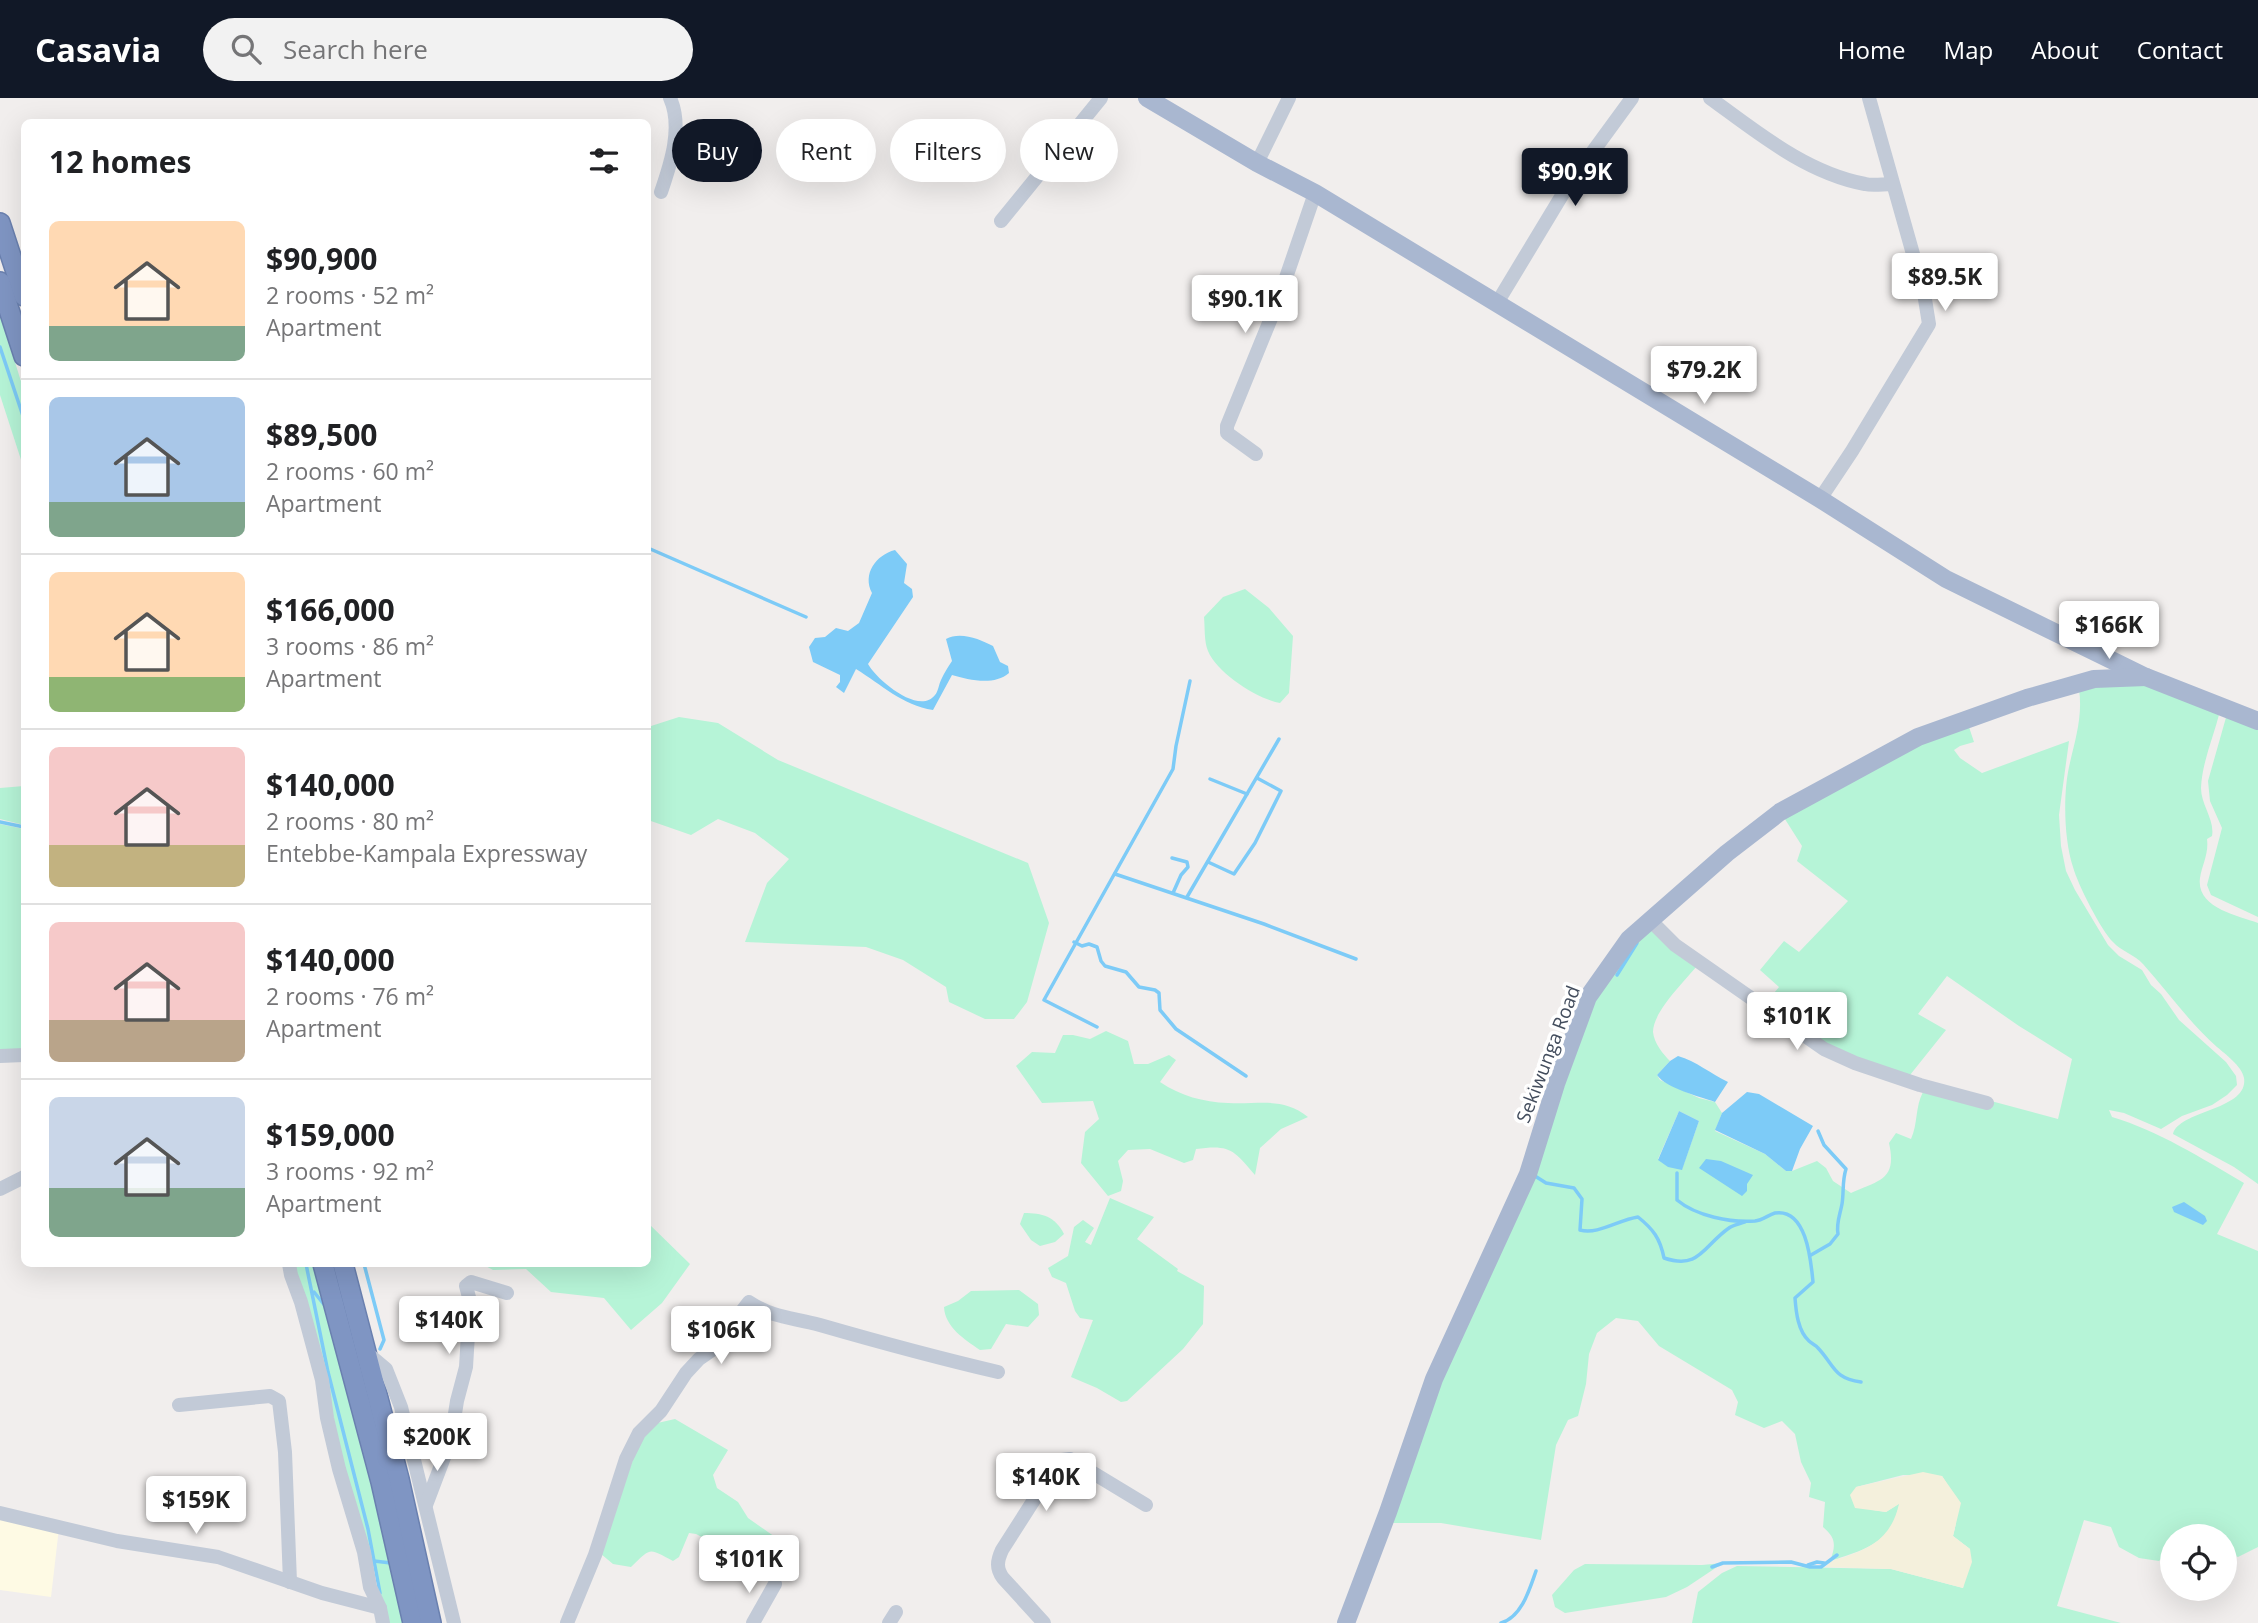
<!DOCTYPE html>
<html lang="en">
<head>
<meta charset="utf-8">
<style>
	body { margin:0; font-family:"Open Sans",sans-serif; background:#f2f2f2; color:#202124; height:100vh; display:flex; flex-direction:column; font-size:26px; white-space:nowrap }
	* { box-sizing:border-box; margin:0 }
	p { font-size:23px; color:#757577 }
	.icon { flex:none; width:38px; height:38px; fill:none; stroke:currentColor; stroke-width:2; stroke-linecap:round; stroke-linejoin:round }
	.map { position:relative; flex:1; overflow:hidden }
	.side { position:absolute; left:21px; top:21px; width:630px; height:1148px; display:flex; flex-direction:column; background:#fff; border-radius:10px; box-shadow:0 7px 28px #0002 }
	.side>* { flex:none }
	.hud { position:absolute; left:672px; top:21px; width:665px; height:63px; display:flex; gap:14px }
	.controls { position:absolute; left:2160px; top:1426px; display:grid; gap:14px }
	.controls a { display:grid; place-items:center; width:77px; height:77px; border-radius:50%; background:#fff; box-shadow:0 7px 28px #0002; font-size:35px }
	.price { position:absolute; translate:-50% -60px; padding:0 16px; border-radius:7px; background:#fff; color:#222; font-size:23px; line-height:46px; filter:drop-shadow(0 2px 4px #0008) }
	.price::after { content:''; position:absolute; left:50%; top:42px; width:21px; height:16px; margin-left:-10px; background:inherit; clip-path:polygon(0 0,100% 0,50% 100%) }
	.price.on { background:#111827; color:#fff }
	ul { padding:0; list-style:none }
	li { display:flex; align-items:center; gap:21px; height:175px; padding:0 28px }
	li+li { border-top:2px solid #e0e0e0 }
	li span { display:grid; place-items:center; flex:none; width:196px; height:140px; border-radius:10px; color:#555 }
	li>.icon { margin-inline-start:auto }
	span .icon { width:84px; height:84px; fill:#fffc; stroke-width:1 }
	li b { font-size:30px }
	h2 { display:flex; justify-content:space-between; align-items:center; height:84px; padding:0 28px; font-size:30px }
	.chip { padding:0 24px; border-radius:32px; background:#fff; box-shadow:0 7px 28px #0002; font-size:24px; line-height:63px }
	.chip.on { background:#111827; color:#fff }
	header { display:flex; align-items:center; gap:42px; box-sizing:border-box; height:98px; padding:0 35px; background:#111827; color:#fff }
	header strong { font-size:33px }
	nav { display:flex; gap:38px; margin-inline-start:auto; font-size:24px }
	.search { width:490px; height:63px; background:#f2f2f2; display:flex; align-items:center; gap:18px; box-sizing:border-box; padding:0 24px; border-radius:38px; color:#757577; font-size:26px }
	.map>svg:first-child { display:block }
	.commercial { fill:#fefae4 }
	.green { fill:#b6f4d7; fill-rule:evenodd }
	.sand { fill:#f4f0dc }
	.water { fill:#7dcbf7 }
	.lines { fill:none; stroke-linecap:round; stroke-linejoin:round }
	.stream { stroke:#7dcbf7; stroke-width:3.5 }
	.highway-casing { stroke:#6a80af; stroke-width:22 }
	.minor { stroke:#c2cad7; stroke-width:14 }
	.major { stroke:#a9b7d0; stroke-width:18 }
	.highway { stroke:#7f95c3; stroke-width:19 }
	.labels { text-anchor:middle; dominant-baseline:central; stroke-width:7; stroke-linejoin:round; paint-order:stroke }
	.street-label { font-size:19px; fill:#434d5d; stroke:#fff }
</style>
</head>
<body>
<header>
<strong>Casavia</strong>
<div class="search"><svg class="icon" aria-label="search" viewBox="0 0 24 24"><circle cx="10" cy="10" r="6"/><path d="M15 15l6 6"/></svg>Search here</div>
<nav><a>Home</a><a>Map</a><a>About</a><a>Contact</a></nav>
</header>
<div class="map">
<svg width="2258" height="1525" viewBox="0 0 2258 1525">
	<rect width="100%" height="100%" fill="#f1eeed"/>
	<path class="commercial" d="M0 1419 59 1430 51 1499 0 1492Z"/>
	<g class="green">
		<path d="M0 216 24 293V371L0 297Z"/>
		<path d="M1245 491 1269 510 1293 538 1289 595 1280 605C1257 601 1217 575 1208 553 1204 544 1205 529 1204 519L1223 499Z"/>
		<path d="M2143 584 2220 613C2214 638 2202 664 2201 690 2201 707 2215 722 2212 738L2207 741C2209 756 2202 767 2200 780 2196 810 2237 817 2258 825V1086L2234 1069 2173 1036C2179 1012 2249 1012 2244 980 2242 968 2225 956 2217 949 2188 923 2168 894 2143 866 2135 857 2121 853 2113 844 2101 832 2078 787 2073 769 2064 742 2063 697 2069 669 2075 642 2083 619 2079 591Z"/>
		<path d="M2227 616 2258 627V819L2211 797 2207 787 2222 730 2210 703 2208 683Z"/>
		<path d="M679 619 718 625 778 662 1028 765 1049 825 1027 904 1014 921H985L949 904 946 889 903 862 866 849 745 844 767 785 789 761 755 735 718 721 691 737 648 722V629Z"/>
		<path d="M1968 626 1974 644 1960 648 1954 652 1960 660 1982 675 2069 643 2059 717 2061 748 2066 773 2075 792 2108 847 2119 858 2142 872 2151 887 2161 896 2179 922 2226 964 2236 978 2237 987 2227 997 2212 1007 2182 1018 2161 1031 2124 1015 2109 1012 2112 1019C2159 1033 2201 1060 2244 1085L2217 1136 2258 1153V1449L2238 1459 2224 1453V1438H2172V1460L2166 1456 2159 1463 2139 1460 2119 1449 2111 1429 2084 1422 2057 1508 2121 1525H1692L1698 1494 1722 1475 1737 1468 1891 1471 1963 1490 1970 1451 1953 1438C1960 1414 1956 1399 1942 1378L1903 1377 1856 1389 1873 1412 1886 1414 1900 1405C1897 1414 1895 1424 1890 1432 1877 1449 1849 1457 1830 1463 1836 1447 1836 1440 1823 1429L1825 1404 1809 1399 1811 1385 1801 1364 1795 1336 1782 1323 1764 1330 1735 1317 1738 1304 1732 1292 1659 1248 1638 1223 1616 1220 1597 1235 1589 1256 1586 1286 1578 1318 1568 1322 1556 1347 1541 1442 1441 1425H1393L1435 1301 1590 908 1647 829 1696 869C1683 885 1653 914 1653 934 1654 945 1663 956 1670 963L1657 977 1660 982 1699 1000 1715 1004 1722 1015 1715 1033 1765 1056 1786 1073H1792L1817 1063 1826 1070 1833 1083 1851 1095C1881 1082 1897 1081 1889 1045L1896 1035 1911 1041C1918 1026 1915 1009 1923 994L1991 1003 2058 1021 2072 961 2019 928 1947 878 1918 916 1946 932 1910 977 1833 951 1765 906 1779 889 1760 872 1784 843 1799 854 1848 803 1797 763 1802 748 1783 718 1922 641ZM1679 1013 1699 1023 1682 1071 1658 1061Z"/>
		<path d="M24 688V727L0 721V690Z"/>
		<path d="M0 726 24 731V954L0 953Z"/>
		<path d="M1106 933 1128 943 1134 966H1148L1169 957 1176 962 1160 984C1181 998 1203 1004 1228 1005 1258 1007 1282 998 1308 1019L1281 1031 1260 1050 1255 1077C1234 1052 1230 1046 1196 1051L1193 1062 1184 1065 1150 1051 1128 1052 1118 1063 1123 1083 1121 1093 1108 1098 1081 1065 1085 1034 1099 1021 1093 1003 1042 1005 1016 968 1032 954 1055 955 1063 937H1073L1090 941Z"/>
		<path d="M1110 1100 1154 1119 1137 1141 1178 1171 1177 1173 1204 1188 1203 1226 1183 1251 1127 1303 1121 1304 1097 1290 1071 1279 1093 1222 1080 1220 1075 1213 1066 1185 1052 1179 1048 1170 1068 1158 1074 1129 1083 1122 1094 1130 1085 1144 1091 1147Z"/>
		<path d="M1024 1115C1042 1115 1055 1118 1064 1136L1055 1144 1040 1148 1031 1142 1020 1126Z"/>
		<path d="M648 1125 690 1166 662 1205 631 1232 604 1200 551 1194 526 1171 493 1172 482 1166H648Z"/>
		<path d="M292 1166H314L336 1254 375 1384 405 1525H378L379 1486 336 1351Z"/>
		<path d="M1019 1192 1038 1206 1039 1217 1028 1229 1006 1226 991 1251 980 1252C964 1241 945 1229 944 1209L958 1203 971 1193Z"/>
		<path d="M675 1321 728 1352 713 1377 717 1390 738 1404 748 1420 792 1451 776 1477 696 1436 689 1435 679 1459 673 1463C648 1450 652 1449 631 1469L613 1466 601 1456 638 1346 653 1326Z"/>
		<path d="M1723 1465 1687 1489 1666 1499 1565 1515 1555 1509 1552 1497 1574 1472 1585 1466 1702 1467Z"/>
	</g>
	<path class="sand" d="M1923 1374 1942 1378 1961 1405 1953 1438 1970 1451 1972 1464 1963 1490 1891 1471 1826 1469C1831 1461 1836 1462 1845 1459 1874 1449 1892 1437 1899 1406L1886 1414 1855 1410 1850 1397 1856 1389Z"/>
	<g class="water">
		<path d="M895 452 907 466 904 485 912 491 913 499 868 566C876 581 919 618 935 597 938 594 939 586 941 582 944 575 948 569 952 563L946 541C960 533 980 541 993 548L1000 564 1008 568 1009 575C994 588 969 582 952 577L933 612C902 607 882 587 856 571L844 595 836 589 840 584V577L813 564 809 549 815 540 825 539 836 530 848 533 859 525 872 495C862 476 876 457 895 452Z"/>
		<path d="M1678 958C1696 963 1711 976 1728 984L1715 1004C1699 998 1667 991 1657 977L1670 963Z"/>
		<path d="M1747 994 1759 996 1813 1028 1800 1051 1792 1073H1786L1765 1056 1715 1032 1722 1015Z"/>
		<path d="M1679 1013 1699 1023 1682 1072 1668 1069 1658 1062Z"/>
		<path d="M1706 1061 1721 1063 1753 1077 1747 1086V1093L1742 1098 1699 1070Z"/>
		<path d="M2184 1104 2205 1118 2207 1123 2203 1127 2174 1114 2172 1109Z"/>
	</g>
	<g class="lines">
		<g class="stream">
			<path d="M0 249 24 321"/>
			<path d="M648 450 806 519"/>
			<path d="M1210 681 1247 696"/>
			<path d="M0 724 24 729"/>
			<path d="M1172 760 1187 764 1188 769 1181 777 1173 795"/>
			<path d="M1208 764 1234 776 1255 745 1281 693 1257 680"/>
			<path d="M1115 776 1264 826 1356 861"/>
			<path d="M1187 799 1279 641"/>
			<path d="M1074 844 1082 848 1089 846 1097 849 1101 863 1105 868 1126 874 1139 889 1155 892 1159 895 1160 912 1176 931 1246 978"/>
			<path d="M1617 877 1637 845"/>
			<path d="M1097 929 1044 902 1173 671 1176 648 1190 583"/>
			<path d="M1677 1075V1102C1696 1118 1731 1125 1755 1123 1763 1122 1768 1117 1775 1115 1807 1110 1811 1164 1813 1184L1795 1200C1796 1214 1798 1233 1809 1243 1812 1246 1816 1247 1818 1250 1835 1268 1833 1280 1861 1284"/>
			<path d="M1535 1078 1546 1085 1574 1090 1582 1101 1580 1132C1598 1137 1618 1122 1638 1119 1653 1131 1660 1140 1664 1160 1700 1172 1703 1148 1729 1130 1733 1127 1740 1126 1745 1124"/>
			<path d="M1811 1157 1830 1146 1838 1136C1836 1125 1840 1117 1842 1106 1844 1094 1842 1083 1846 1071L1824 1047 1818 1033"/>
			<path d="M306 1166 328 1274 368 1431 380 1495"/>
			<path d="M364 1166 384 1242 380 1251"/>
			<path d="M314 1194 326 1209"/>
			<path d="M374 1463 391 1465"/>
			<path d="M1808 1467 1817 1464 1824 1465"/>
			<path d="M1712 1469 1723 1465 1791 1464 1810 1469H1821L1837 1457"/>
			<path d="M1501 1525C1522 1519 1530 1490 1536 1473"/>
		</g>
		<defs>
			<g id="highway">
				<path d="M0 125 24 198"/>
				<path d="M0 184 24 258"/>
				<path d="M323 1166 381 1384 413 1525"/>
				<path d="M343 1166 399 1381 431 1525"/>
			</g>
		</defs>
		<use href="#highway" class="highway-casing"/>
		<g class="minor">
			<path d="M1710 0C1757 34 1806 75 1865 86 1873 88 1883 86 1892 86"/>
			<path d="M1257 65 1289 0"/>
			<path d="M661 94C671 65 683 29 670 0"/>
			<path d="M1001 123 1101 0"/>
			<path d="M1497 205 1567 89 1632 0"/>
			<path d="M1256 356 1227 335V328L1278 203 1315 95"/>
			<path d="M1820 401 1852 353 1929 226 1924 195 1869 0"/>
			<path d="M1650 822 1675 847 1824 951 1855 965 1920 987 1987 1005"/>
			<path d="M0 958 24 957"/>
			<path d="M0 1091 24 1079"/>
			<path d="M289 1166 291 1177 301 1204 322 1282 327 1320 339 1371 364 1454 370 1489 380 1510 383 1525"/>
			<path d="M367 1255 386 1271 401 1309 454 1525"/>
			<path d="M179 1307 270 1298 279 1303 285 1354 290 1484"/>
			<path d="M426 1407 451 1341 457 1303 466 1269 470 1203 466 1188 471 1184 507 1195"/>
			<path d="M0 1415 117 1443 218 1459 322 1495 380 1510"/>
			<path d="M567 1525 595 1457 626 1361 639 1335 661 1313 686 1275 699 1261 712 1252 749 1204C775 1221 792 1219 820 1227 879 1244 938 1260 998 1274"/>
			<path d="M753 1525 775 1486"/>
			<path d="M889 1525 896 1514"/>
			<path d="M1044 1525 1003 1480C996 1470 997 1463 1002 1452L1055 1369 1062 1362 1070 1361 1146 1407"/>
		</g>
		<g class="major">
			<path d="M1147 0 1257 65 1315 95 1820 401 1946 481 2146 579 2258 623"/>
			<path d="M1346 1525 1388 1414 1434 1281 1528 1076 1556 986 1588 899 1629 841 1727 755 1780 714 1918 639 2027 600 2094 581 2146 579"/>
		</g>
		<use href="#highway" class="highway"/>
	</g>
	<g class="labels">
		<g class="street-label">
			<text transform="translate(1548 956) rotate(-69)">Sekiwunga Road</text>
		</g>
	</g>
</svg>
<div class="controls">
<a><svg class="icon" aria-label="locate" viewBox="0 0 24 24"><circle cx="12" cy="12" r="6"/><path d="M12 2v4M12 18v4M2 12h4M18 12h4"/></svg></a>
</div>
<b class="price on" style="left:1575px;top:110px">$90.9K</b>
<b class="price" style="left:1945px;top:215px">$89.5K</b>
<b class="price" style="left:1245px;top:237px">$90.1K</b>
<b class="price" style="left:1704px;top:308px">$79.2K</b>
<b class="price" style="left:2109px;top:563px">$166K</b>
<b class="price" style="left:1797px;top:954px">$101K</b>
<b class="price" style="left:449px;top:1258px">$140K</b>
<b class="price" style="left:721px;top:1268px">$106K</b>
<b class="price" style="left:437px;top:1375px">$200K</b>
<b class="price" style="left:1046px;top:1415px">$140K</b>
<b class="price" style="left:196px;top:1438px">$159K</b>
<b class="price" style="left:749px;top:1497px">$101K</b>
<div class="hud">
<a class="chip on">Buy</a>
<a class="chip">Rent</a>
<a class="chip">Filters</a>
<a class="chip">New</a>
</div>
<section class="side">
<h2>12 homes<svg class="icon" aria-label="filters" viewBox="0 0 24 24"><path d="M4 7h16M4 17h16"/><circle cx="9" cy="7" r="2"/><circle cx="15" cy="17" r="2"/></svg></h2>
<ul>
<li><span style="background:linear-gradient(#ffd9b3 75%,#7fa58c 0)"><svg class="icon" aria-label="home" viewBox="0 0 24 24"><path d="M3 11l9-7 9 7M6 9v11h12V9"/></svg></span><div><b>$90,900</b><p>2 rooms · 52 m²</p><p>Apartment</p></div></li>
<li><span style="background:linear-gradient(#a9c7e8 75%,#7fa58c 0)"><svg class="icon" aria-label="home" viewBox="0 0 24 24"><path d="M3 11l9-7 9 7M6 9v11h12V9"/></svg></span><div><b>$89,500</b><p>2 rooms · 60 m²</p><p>Apartment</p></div></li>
<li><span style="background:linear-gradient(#ffd9b3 75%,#8fb573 0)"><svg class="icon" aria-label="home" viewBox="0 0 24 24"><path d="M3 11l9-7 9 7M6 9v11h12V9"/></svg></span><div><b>$166,000</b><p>3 rooms · 86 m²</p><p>Apartment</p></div></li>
<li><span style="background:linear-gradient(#f6c9c9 70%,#c2b280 0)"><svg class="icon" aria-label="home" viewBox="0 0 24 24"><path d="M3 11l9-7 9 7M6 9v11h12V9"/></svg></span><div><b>$140,000</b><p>2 rooms · 80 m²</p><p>Entebbe-Kampala Expressway</p></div></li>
<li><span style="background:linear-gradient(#f6c9c9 70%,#b9a48a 0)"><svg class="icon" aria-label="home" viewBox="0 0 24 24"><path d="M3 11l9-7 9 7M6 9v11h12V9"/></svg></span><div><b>$140,000</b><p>2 rooms · 76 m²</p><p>Apartment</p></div></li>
<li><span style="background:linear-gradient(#c9d6e8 65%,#7fa58c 0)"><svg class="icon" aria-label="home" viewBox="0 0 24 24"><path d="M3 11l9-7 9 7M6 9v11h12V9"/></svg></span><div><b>$159,000</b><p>3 rooms · 92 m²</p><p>Apartment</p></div></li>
</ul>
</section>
</div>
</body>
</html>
